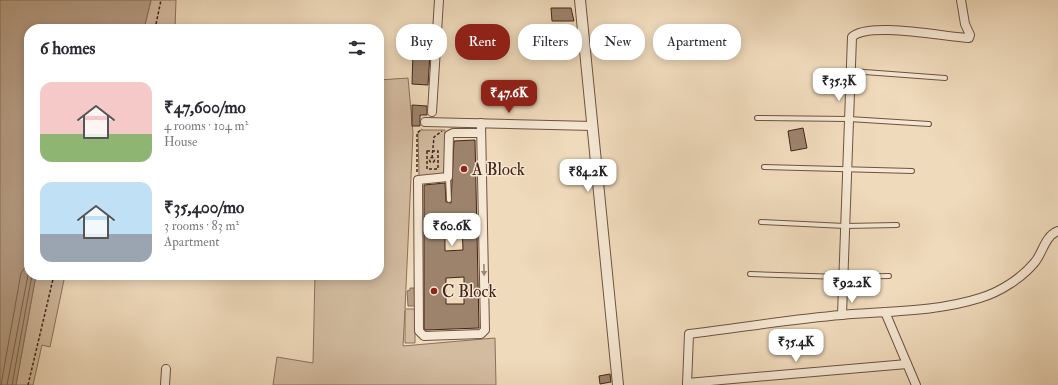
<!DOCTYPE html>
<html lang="en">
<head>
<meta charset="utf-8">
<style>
	body { margin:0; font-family:"IM FELL Double Pica",serif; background:#f7f7f7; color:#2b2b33; height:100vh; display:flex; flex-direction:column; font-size:15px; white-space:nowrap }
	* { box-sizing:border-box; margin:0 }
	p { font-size:13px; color:#7c7c81 }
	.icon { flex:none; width:22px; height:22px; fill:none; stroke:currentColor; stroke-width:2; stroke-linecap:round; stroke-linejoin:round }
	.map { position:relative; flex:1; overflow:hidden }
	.drawer { position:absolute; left:24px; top:24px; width:360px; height:256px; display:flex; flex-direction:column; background:#fff; border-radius:16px; box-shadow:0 2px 10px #0003 }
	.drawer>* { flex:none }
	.guide { position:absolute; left:396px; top:24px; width:380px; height:36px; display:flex; gap:8px }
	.price { position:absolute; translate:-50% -34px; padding:0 9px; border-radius:8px; background:#fff; color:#222; font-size:13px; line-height:26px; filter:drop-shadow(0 1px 2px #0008) }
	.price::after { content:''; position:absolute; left:50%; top:24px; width:12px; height:9px; margin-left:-6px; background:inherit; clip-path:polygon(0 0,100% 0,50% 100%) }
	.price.selected { background:#8f2418; color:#fff }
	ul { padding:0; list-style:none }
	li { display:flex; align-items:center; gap:12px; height:100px; padding:0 16px }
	li span { display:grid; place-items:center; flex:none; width:112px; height:80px; border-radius:12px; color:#555 }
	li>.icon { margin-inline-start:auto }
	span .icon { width:48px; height:48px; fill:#fffc; stroke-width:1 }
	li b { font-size:17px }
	h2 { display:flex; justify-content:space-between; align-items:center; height:48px; padding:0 16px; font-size:17px }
	.chip { padding:0 14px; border-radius:16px; background:#fff; box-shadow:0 2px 10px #0003; font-size:14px; line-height:36px }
	.chip.selected { background:#8f2418; color:#fff }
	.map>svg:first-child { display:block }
	.green { fill:#d2bb9f; stroke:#8b705b }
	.water { fill:#b59c83; stroke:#886c58 }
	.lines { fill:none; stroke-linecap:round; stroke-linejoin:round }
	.shore { stroke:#7c604d; stroke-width:1 }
	.building { fill:#9d836c; stroke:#442517; fill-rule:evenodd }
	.service-casing { stroke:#6f5240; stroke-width:6 }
	.minor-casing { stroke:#6f5240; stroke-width:10 }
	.tertiary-casing { stroke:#6f5240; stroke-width:12 }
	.path { stroke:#442517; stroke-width:1.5; stroke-dasharray:3 2; stroke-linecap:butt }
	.service { stroke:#f5e7d3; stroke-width:4 }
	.minor { stroke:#f5e7d3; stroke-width:8 }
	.tertiary { stroke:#f5e7d3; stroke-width:10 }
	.oneway { fill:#9c8675 }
	.poi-dot { fill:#8f2418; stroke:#f5e7d3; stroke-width:1.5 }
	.labels { text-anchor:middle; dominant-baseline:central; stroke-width:3; stroke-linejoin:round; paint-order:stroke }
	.poi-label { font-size:17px; fill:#442517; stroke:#f5e7d3; text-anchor:start }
</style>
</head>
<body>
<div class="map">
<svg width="1058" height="385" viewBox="0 0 1058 385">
	<rect width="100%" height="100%" fill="#efdabb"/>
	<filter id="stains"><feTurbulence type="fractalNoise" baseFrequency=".005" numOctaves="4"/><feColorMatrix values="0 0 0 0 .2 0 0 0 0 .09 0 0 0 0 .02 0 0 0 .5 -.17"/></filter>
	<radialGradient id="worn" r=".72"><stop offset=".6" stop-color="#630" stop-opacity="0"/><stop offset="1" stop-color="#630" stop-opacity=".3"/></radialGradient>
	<g class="green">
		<path d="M151 0H176L175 29H144Z"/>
		<path d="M408 78 413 133 405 309H415V343H405V310L403 346 495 338 496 385H273L277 357 313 363 315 275H379V80Z"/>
		<path d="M421 130H445V170L442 174 419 176 418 132Z"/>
		<path d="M36 275H65L50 347 42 345 33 385H16Z"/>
	</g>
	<g class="water">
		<path d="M0 0H151L144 29H29V275H36L16 385H0Z"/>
		<path d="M410 288H414L415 306H408L407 291 410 290Z"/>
	</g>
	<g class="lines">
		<g class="shore">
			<path d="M1 385 21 273 29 262"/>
			<path d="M7 385 29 270"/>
			<path d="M12 385 32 275"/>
		</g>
	</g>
	<g class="building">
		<path d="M551 8H571L574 21H552Z"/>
		<path d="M627 31 633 51 616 56 610 36Z"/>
		<path d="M413 51 430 53 428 85 412 84Z"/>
		<path d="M412 105 427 106V115H420V126H412Z"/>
		<path d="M803 128 807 148 791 151 788 131Z"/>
		<path d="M475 140 479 328 426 330 424 329V185L445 183 446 202 451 203 454 141ZM462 223 463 250 445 251V224ZM464 277V304H446V278Z"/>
		<path d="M610 374 611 382 600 384 599 376Z"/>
	</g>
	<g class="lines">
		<defs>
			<g id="service">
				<path d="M851 71 945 78"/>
				<path d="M757 118 849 119 929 124"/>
				<path d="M764 167 912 171"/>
				<path d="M448 177 449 200"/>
				<path d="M761 222 845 226 897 225"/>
				<path d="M750 274 843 277 889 276"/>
			</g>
			<g id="minor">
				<path d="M432 112 439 0"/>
				<path d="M425 122 593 126"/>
				<path d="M481 133H453L449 135 448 177 418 180 419 331 424 336 481 334 485 330 481 123"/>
				<path d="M885 312 916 385"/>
				<path d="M842 315 852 37C868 21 945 37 969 38L970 35 965 24 961 0"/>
				<path d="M687 383 907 364"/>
				<path d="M165 385 166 369"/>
				<path d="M687 385 689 334C740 328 791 319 842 315 888 311 936 312 980 298 1000 292 1022 278 1035 262 1043 252 1045 236 1058 231"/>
			</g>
			<path id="tertiary" d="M580 0 618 385"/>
		</defs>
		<use href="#service" class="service-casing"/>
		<use href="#minor" class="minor-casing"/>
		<use href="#tertiary" class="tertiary-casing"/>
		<g class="path">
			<path d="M155 29 161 0"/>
			<rect x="427" y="151" width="11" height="18"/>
			<circle cx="432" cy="160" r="2.5"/>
			<path d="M432 158 434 137 442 131"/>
			<path d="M417 172V133L422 129"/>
			<path d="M28 385 54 275"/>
		</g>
		<use href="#service" class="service"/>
		<use href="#minor" class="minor"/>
		<use href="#tertiary" class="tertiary"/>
	</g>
	<defs><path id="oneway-solid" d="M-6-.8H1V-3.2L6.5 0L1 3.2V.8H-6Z"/></defs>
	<use class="oneway" href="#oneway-solid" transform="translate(484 270) rotate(89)"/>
	<g class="poi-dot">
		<circle cx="464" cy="169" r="4"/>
		<circle cx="434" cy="291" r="4"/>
	</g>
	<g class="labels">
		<g class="poi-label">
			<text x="472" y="169">A Block</text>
			<text x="442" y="291">C Block</text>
		</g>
	</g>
	<rect width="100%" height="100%" filter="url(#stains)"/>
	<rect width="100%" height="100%" fill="url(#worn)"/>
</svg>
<b class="price" style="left:839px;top:102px">₹35.3K</b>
<b class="price selected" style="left:509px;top:114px">₹47.6K</b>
<b class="price" style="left:588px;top:193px">₹84.2K</b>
<b class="price" style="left:452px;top:247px">₹60.6K</b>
<b class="price" style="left:852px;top:304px">₹92.2K</b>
<b class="price" style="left:796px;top:363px">₹35.4K</b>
<div class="guide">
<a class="chip">Buy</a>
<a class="chip selected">Rent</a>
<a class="chip">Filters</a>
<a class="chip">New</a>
<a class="chip">Apartment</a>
</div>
<section class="drawer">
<h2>6 homes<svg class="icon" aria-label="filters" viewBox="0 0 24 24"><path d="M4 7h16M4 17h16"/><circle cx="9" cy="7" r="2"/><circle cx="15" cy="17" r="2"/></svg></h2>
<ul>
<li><span style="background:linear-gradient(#f6c9c9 65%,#8fb573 0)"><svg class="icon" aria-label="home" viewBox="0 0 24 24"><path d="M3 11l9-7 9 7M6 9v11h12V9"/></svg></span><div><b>₹47,600/mo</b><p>4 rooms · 104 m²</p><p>House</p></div></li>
<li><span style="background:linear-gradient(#bfe0f5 65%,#9aa5b1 0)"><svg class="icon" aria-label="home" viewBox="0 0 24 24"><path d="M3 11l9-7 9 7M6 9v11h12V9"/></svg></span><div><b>₹35,400/mo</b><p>3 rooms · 83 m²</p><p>Apartment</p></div></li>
</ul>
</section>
</div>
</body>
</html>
